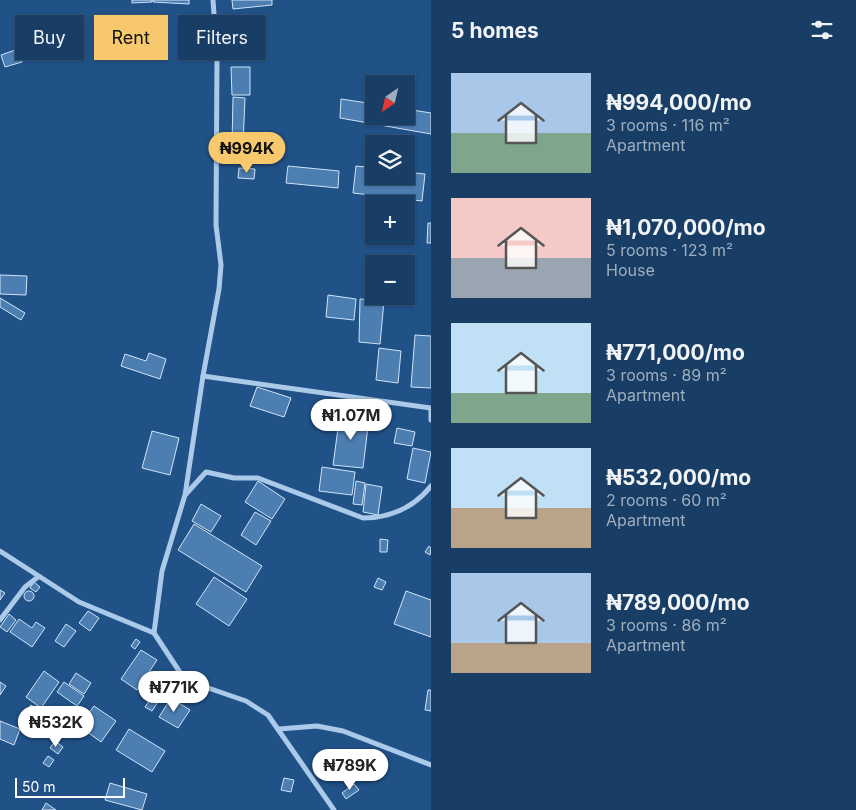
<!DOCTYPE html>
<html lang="en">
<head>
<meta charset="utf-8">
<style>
	body { margin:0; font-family:Inter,sans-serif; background:#25496f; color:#f1f3f6; height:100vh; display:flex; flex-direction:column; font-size:19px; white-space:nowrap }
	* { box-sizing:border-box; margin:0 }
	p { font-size:16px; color:#9faebf }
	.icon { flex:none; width:28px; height:28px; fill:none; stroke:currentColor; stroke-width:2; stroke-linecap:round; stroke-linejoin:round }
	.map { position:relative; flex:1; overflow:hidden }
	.details { display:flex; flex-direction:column; background:#183e66; width:425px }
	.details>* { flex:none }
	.banner { position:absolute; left:15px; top:15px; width:340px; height:45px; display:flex; gap:10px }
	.needle { width:32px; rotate:214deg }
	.controls { position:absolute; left:365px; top:75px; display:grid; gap:10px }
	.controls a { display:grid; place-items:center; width:50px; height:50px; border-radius:0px; background:#183e66; box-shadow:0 1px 4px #0004,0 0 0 1px #36577a; font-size:25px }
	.scale { position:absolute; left:15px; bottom:12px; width:110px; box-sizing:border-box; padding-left:5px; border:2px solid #fff; border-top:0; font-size:14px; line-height:18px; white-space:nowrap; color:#fff; -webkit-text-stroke:4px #205288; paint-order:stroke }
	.price { position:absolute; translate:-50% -42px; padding:0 11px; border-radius:18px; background:#fff; color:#222; font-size:16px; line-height:32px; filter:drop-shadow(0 1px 2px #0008) }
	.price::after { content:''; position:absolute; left:50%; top:30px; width:15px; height:11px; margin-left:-8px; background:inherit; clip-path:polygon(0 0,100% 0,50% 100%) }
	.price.current { background:#f7c96c; color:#111 }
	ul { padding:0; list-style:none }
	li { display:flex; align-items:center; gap:15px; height:125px; padding:0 20px }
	li span { display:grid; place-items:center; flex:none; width:140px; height:100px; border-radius:0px; color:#555 }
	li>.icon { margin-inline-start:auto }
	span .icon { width:60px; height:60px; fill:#fffc; stroke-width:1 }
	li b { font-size:21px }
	h2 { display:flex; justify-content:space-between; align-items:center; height:60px; padding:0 20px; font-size:21px }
	.tag { padding:0 18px; border-radius:0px; background:#183e66; box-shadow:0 1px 4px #0004,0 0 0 1px #36577a; font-size:18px; line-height:45px }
	.tag.current { background:#f7c96c; color:#111 }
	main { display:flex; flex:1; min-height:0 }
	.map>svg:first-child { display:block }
	.building { fill:#4d7eb2; stroke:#d0e3f8 }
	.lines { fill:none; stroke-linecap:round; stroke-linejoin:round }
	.street { stroke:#abcaea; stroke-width:5 }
</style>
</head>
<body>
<main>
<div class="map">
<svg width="431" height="810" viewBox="0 0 431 810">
	<rect width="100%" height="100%" fill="#205288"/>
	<g class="building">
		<path d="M132 0H152V2L132 3Z"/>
		<path d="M153 0H189V4L153 2Z"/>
		<path d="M232 0H272V5L233 9Z"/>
		<path d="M18 49 22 62 5 67 1 55Z"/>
		<path d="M231 67H250V95H232Z"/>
		<path d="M233 97 245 98 243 145H232Z"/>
		<path d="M341 99 374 104V116H406V109L431 113V134L340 118Z"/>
		<path d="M232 150H242V161H233Z"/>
		<path d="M288 166 339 171 338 188 286 183Z"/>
		<path d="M356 166 374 168V176H406V172L425 174 422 201 353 193Z"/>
		<path d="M239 168 255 169 254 179 238 178Z"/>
		<path d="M428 223H431V243H427Z"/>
		<path d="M0 275 27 276 26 295 0 294Z"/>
		<path d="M328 295 356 299 354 320 326 317Z"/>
		<path d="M0 298 25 313 21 320 0 307Z"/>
		<path d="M360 299 384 301 380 344 359 342Z"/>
		<path d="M415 335 431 336V388L411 387Z"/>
		<path d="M379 348 401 351 398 383 376 380Z"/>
		<path d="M149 353 166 359 160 379 121 366 125 354 146 361Z"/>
		<path d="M257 387 291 398 284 417 250 406Z"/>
		<path d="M340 414 369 418 363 468 333 465Z"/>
		<path d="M397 428 415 432 412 446 394 443Z"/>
		<path d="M152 431 179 438 170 475 142 468Z"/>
		<path d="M413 448 431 452 425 483 407 479Z"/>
		<path d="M322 467 355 472 352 495 319 491Z"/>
		<path d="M258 481 285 499 272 519 245 502Z"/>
		<path d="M356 481 365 483 362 505 353 504Z"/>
		<path d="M366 484 382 487 378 515 363 512Z"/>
		<path d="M201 504 221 516 211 532 192 521Z"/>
		<path d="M255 512 271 521 256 545 241 535Z"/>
		<path d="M194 524 262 566 246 592 178 550Z"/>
		<path d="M380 539 388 540 387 552H380Z"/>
		<path d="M429 546 431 548 430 555 425 552Z"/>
		<path d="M214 577 247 599 229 626 196 604Z"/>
		<path d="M378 578 386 582 382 590 374 587Z"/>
		<path d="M34 582 40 587 36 592 30 588Z"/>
		<path d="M0 590 5 593 0 600Z"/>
		<path d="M406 591 431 600V637L394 624Z"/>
		<circle cx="29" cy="596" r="5"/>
		<path d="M88 611 99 618 90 631 79 623Z"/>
		<path d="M9 614 16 620 7 632 0 627Z"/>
		<path d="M19 619 32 628 36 622 45 628 32 647 10 632Z"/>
		<path d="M66 624 76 631 64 647 55 641Z"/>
		<path d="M136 639 140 642 135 649 131 646Z"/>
		<path d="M141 650 157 660 137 690 121 679Z"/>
		<path d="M44 671 59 682 41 708 26 697Z"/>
		<path d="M76 673 91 683 84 694 69 684Z"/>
		<path d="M0 682 6 686 0 695Z"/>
		<path d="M64 682 84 696 77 706 57 692Z"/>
		<path d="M428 690H431V711L425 710Z"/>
		<path d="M155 692 162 696 152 711 145 707Z"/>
		<path d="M171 698 190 710 178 728 159 717Z"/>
		<path d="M31 705 38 710 34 716 26 711Z"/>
		<path d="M94 706 116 721 101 742 79 726Z"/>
		<path d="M0 721 20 729 14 745 0 739Z"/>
		<path d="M129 729 165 751 152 772 116 750Z"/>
		<path d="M55 741 63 747 58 754 50 748Z"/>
		<path d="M48 756 54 760 49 767 43 763Z"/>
		<path d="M284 778 294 780 291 792 281 790Z"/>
		<path d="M110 783 147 794 142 810 105 800Z"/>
		<path d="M354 784 359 790 346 799 342 793Z"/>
		<path d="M46 803 56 810H42Z"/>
	</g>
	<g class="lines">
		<g class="street">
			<path d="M203 376 431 408V420"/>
			<path d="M186 494 206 472 234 478H258L363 518C391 518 414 507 431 486"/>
			<path d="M0 551 79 602 154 633 185 680 246 701 268 715 334 810"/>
			<path d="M0 620 25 587 38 577"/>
			<path d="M154 633 162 571 185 495 203 376 219 289 221 265 216 225 217 56 213 0"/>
			<path d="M279 729 317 726 343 731 431 765"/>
		</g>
	</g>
</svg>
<div class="controls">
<a><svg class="needle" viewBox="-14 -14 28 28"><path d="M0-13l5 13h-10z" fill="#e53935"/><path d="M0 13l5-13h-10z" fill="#9faebf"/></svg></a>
<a><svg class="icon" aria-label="layers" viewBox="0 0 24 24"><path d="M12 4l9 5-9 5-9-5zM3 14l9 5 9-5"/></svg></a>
<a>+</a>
<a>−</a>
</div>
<div class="scale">50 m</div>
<b class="price current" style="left:247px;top:174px">₦994K</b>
<b class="price" style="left:351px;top:441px">₦1.07M</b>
<b class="price" style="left:174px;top:713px">₦771K</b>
<b class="price" style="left:56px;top:748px">₦532K</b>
<b class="price" style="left:350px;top:791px">₦789K</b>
<div class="banner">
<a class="tag">Buy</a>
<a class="tag current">Rent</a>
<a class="tag">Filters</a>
</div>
</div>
<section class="details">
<h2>5 homes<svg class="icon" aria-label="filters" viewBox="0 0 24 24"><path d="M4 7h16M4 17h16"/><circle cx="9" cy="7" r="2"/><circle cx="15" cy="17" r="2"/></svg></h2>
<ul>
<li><span style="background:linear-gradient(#a9c7e8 60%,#7fa58c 0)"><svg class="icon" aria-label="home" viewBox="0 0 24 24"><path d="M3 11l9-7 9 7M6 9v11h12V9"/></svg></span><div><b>₦994,000/mo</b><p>3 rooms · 116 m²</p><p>Apartment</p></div></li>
<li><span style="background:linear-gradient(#f6c9c9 60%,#9aa5b1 0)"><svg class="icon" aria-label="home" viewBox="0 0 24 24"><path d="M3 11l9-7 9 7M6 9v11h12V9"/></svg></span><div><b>₦1,070,000/mo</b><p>5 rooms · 123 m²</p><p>House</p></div></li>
<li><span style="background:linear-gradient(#bfe0f5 70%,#7fa58c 0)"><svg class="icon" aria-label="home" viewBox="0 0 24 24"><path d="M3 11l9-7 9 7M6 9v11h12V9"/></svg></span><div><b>₦771,000/mo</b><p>3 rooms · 89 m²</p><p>Apartment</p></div></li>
<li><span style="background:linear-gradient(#bfe0f5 60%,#b9a48a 0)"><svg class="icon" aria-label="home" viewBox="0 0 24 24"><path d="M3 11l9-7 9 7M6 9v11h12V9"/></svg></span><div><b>₦532,000/mo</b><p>2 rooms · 60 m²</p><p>Apartment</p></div></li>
<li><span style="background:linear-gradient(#a9c7e8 70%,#b9a48a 0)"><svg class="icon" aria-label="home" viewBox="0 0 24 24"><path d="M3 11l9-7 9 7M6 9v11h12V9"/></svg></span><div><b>₦789,000/mo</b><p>3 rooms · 86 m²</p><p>Apartment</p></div></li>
</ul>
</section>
</main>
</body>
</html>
